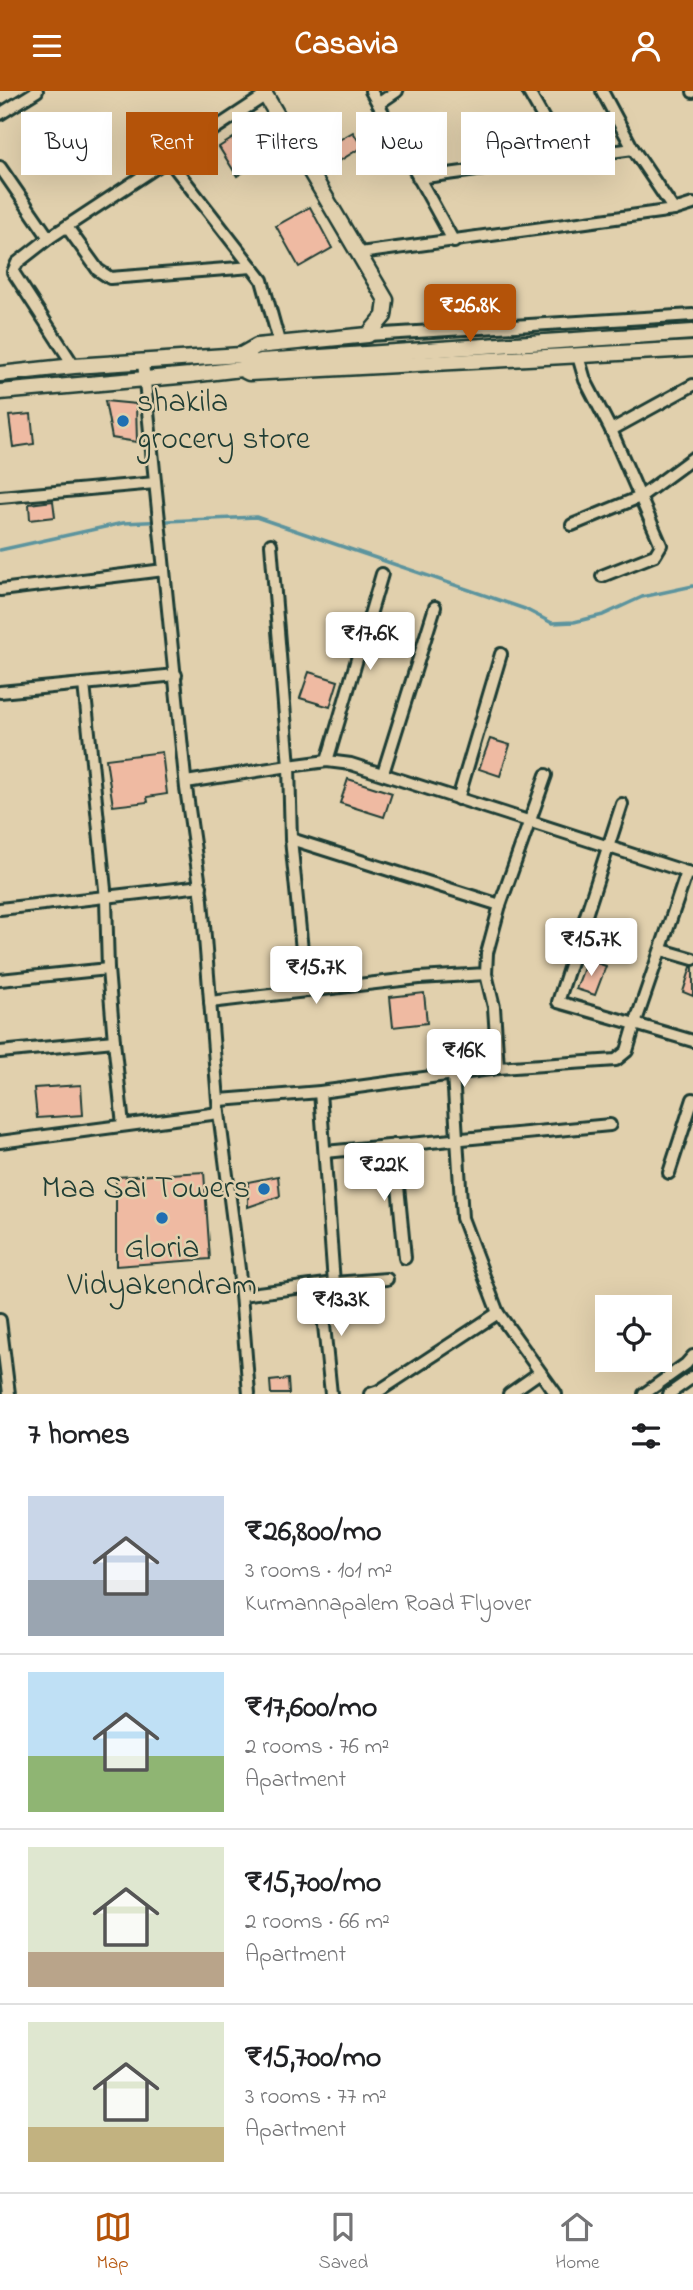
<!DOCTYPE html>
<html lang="en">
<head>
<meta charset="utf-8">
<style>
	body { margin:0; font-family:"Indie Flower",sans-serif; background:#f2f2f2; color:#202124; height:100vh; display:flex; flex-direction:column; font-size:26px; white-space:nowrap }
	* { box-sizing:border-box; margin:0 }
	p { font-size:23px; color:#757577 }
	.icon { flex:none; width:38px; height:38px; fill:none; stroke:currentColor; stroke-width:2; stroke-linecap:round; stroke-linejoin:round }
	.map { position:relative; height:1303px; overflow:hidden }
	.panel { display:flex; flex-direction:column; background:#fff; flex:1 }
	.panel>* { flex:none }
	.guide { position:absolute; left:21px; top:21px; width:651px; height:63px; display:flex; gap:14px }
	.tools { position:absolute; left:595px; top:1204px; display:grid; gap:14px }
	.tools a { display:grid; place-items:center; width:77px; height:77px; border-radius:0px; background:#fff; box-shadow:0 7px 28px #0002; font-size:35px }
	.price { position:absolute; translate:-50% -60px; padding:0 16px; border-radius:7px; background:#fff; color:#222; font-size:23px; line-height:46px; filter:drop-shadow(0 2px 4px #0008) }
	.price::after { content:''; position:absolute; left:50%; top:42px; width:21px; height:16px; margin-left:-10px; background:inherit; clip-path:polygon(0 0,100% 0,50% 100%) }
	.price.selected { background:#b45309; color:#fff }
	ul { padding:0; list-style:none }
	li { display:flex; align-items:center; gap:21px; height:175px; padding:0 28px }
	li+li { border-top:2px solid #e0e0e0 }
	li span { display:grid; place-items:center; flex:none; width:196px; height:140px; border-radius:0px; color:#555 }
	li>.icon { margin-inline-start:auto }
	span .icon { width:84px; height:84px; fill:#fffc; stroke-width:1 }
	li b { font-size:30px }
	h2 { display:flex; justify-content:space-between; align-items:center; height:84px; padding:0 28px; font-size:30px }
	.pill { padding:0 24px; border-radius:0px; background:#fff; box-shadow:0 7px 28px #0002; font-size:24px; line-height:63px }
	.pill.selected { background:#b45309; color:#fff }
	header { display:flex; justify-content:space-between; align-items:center; height:91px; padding:0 28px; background:#b45309; color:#fff; font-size:32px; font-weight:800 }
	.tabs { display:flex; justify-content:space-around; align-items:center; height:98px; border-top:2px solid #e0e0e0; background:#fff; font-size:19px; color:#757577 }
	.tabs a { display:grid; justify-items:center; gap:4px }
	.tabs .selected { color:#b45309 }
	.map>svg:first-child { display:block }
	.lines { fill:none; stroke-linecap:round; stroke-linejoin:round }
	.stream { stroke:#5c949e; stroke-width:3.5 }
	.building { fill:#efbaa2; stroke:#1f3d34; stroke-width:2 }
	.street-casing { stroke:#1f3d34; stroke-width:16 }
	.secondary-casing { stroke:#1f3d34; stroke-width:19 }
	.street { stroke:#e1d0ad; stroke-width:10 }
	.secondary { stroke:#e1d0ad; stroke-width:14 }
	.poi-dot { fill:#1f6fb2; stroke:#e1d0ad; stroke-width:2.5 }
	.labels { text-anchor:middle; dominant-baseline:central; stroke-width:5; stroke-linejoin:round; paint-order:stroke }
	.poi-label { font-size:32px; fill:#1f3d34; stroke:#e1d0ad; text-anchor:start }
</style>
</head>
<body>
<header><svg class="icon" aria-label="menu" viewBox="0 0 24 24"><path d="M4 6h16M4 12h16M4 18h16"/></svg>Casavia<svg class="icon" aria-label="person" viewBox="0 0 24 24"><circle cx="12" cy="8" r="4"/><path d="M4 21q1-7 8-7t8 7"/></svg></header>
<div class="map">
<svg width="693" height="1303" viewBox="0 0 693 1303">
	<rect width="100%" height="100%" fill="#e1d0ad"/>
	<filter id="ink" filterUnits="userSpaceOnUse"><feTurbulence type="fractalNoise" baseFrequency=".0143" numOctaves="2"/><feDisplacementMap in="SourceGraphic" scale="14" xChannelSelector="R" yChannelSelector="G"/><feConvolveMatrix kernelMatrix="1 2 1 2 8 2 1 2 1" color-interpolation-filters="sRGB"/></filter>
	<g filter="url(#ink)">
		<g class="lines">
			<path class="stream" d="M0 459 123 432 256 426 525 518 552 532 574 531 603 524 642 506 693 495"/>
		</g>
		<g class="building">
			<path d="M260 30 279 59 237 85 219 56Z"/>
			<path d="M353 41 362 56 336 72 327 56Z"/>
			<path d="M310 116 332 157 299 176 276 135Z"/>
			<path d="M105 310 136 313 137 351 112 347Z"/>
			<path d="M31 323 34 353 13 356 9 325Z"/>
			<path d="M53 410 55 426 30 429 29 413Z"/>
			<path d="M309 581 338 590 330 616 300 607Z"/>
			<path d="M490 648 510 654 500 685 479 678Z"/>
			<path d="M162 661 167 703 147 706 148 711 113 715 106 668Z"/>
			<path d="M348 688 392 702 384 726 340 712Z"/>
			<path d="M587 869 606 875 595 904 576 898Z"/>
			<path d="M691 876H693V905L683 901Z"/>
			<path d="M424 902 427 932 393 936 390 906Z"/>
			<path d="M81 994 83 1024 37 1027 34 997Z"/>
			<path d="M204 1081 210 1168 116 1175V1086Z"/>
			<path d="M278 1085 280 1105 248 1116V1091Z"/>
			<path d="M288 1288 289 1303H271L270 1290Z"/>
		</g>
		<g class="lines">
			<defs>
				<g id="street">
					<path d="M371 0 454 151"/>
					<path d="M528 0 566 67"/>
					<path d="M693 0V1"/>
					<path d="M378 13 397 0"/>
					<path d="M0 23 37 0"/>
					<path d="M168 68 262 189 280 254"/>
					<path d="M0 76 49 147 266 4"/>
					<path d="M418 87 633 58 602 0"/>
					<path d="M674 119 693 113"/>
					<path d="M67 136 98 179 110 187 252 176"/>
					<path d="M49 147 17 172 13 181 74 275"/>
					<path d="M360 162 674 119 633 58"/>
					<path d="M368 244 693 224"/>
					<path d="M578 265 585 289 611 339 693 294"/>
					<path d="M143 271 186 697 202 809 219 1022 239 1178 249 1303"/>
					<path d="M0 406 155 392"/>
					<path d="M572 434 640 406 693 367"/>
					<path d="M271 453 289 675 327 670 351 673 693 783"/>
					<path d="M602 485 655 464 661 454 611 339"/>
					<path d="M0 499 164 479"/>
					<path d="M0 601 176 584"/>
					<path d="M327 670 382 483"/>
					<path d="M383 682 435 516"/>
					<path d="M186 691 289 675 291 748 306 900"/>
					<path d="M458 708 501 563"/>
					<path d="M622 713 558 911 635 933 687 781"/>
					<path d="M291 748 500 814 546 684"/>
					<path d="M0 818 201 795"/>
					<path d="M662 859 693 868"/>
					<path d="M486 883 494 916 498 977"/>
					<path d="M0 889 108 878 106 808 84 593"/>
					<path d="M210 911 419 887 486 883 487 862 500 814"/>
					<path d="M114 950 123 1034"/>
					<path d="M0 961 114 950 108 878"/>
					<path d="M453 983 462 1127 498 1222"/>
					<path d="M220 1009 320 1001 498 977 616 969 627 960 635 933 693 950"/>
					<path d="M0 1051 219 1022"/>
					<path d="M394 1054 405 1167"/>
					<path d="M325 1061 610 1034"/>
					<path d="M669 1082 693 1008"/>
					<path d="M334 1192 387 1188"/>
					<path d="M320 1195 331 1303"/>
					<path d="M242 1204 334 1192 320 1001"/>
					<path d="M0 1229 9 1303"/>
					<path d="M370 1303 379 1300 498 1222 556 1303"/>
					<path d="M509 1303 539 1282"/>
					<path d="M644 1303 686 1273 693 1265"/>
					<path d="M669 1303 693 1286"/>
				</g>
				<g id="secondary">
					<path d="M241 264 257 255 368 244 384 225 386 209 263 0"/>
					<path d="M241 278 249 282 693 258"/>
					<path d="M0 283 74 275 241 264 250 267"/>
					<path d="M0 301 190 284 241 278 261 270 693 241"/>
				</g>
			</defs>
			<use href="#street" class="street-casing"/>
			<use href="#secondary" class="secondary-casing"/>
			<use href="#street" class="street"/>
			<use href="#secondary" class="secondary"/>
		</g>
	</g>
	<g class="poi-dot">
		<circle cx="123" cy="330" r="7"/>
		<circle cx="264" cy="1098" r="7"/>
		<circle cx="162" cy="1127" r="7"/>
	</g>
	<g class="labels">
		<g class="poi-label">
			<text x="137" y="312">shakila<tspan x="137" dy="37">grocery store</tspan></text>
			<text x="250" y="1098" text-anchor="end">Maa Sai Towers</text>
			<text x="162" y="1158" text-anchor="middle">Gloria<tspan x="162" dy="37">Vidyakendram</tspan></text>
		</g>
	</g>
</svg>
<div class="tools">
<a><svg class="icon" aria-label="locate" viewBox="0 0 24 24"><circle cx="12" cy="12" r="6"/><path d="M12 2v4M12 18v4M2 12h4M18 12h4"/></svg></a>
</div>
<b class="price selected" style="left:470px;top:253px">₹26.8K</b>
<b class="price" style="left:370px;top:581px">₹17.6K</b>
<b class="price" style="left:591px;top:887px">₹15.7K</b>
<b class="price" style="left:316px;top:915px">₹15.7K</b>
<b class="price" style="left:464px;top:998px">₹16K</b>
<b class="price" style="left:384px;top:1112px">₹22K</b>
<b class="price" style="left:341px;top:1247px">₹13.3K</b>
<div class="guide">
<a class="pill">Buy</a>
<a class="pill selected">Rent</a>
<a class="pill">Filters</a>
<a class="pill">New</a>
<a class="pill">Apartment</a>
</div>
</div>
<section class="panel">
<h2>7 homes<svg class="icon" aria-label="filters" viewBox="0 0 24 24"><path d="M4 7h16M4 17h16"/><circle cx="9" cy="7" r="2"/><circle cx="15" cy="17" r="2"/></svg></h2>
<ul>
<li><span style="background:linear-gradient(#c9d6e8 60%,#9aa5b1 0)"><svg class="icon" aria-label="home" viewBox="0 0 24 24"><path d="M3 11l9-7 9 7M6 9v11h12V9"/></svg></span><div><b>₹26,800/mo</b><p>3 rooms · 101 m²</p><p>Kurmannapalem Road Flyover</p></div></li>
<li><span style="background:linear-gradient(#bfe0f5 60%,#8fb573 0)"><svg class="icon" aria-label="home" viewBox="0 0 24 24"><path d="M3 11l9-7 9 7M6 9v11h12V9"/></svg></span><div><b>₹17,600/mo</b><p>2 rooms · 76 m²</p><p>Apartment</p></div></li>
<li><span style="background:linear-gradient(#dfe7d0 75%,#b9a48a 0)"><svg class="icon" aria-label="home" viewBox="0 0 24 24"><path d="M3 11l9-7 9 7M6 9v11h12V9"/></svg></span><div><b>₹15,700/mo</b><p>2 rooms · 66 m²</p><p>Apartment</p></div></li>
<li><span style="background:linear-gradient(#dfe7d0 75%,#c2b280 0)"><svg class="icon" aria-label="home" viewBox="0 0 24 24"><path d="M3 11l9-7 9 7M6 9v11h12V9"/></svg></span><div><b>₹15,700/mo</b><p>3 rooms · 77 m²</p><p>Apartment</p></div></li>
</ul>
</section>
<nav class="tabs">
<a class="selected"><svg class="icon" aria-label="map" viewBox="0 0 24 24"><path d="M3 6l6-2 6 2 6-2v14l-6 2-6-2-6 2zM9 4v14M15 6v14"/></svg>Map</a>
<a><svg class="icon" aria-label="saved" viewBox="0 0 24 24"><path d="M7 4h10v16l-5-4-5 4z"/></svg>Saved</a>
<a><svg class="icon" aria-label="home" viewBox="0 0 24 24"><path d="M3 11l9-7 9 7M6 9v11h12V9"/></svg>Home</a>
</nav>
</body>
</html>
